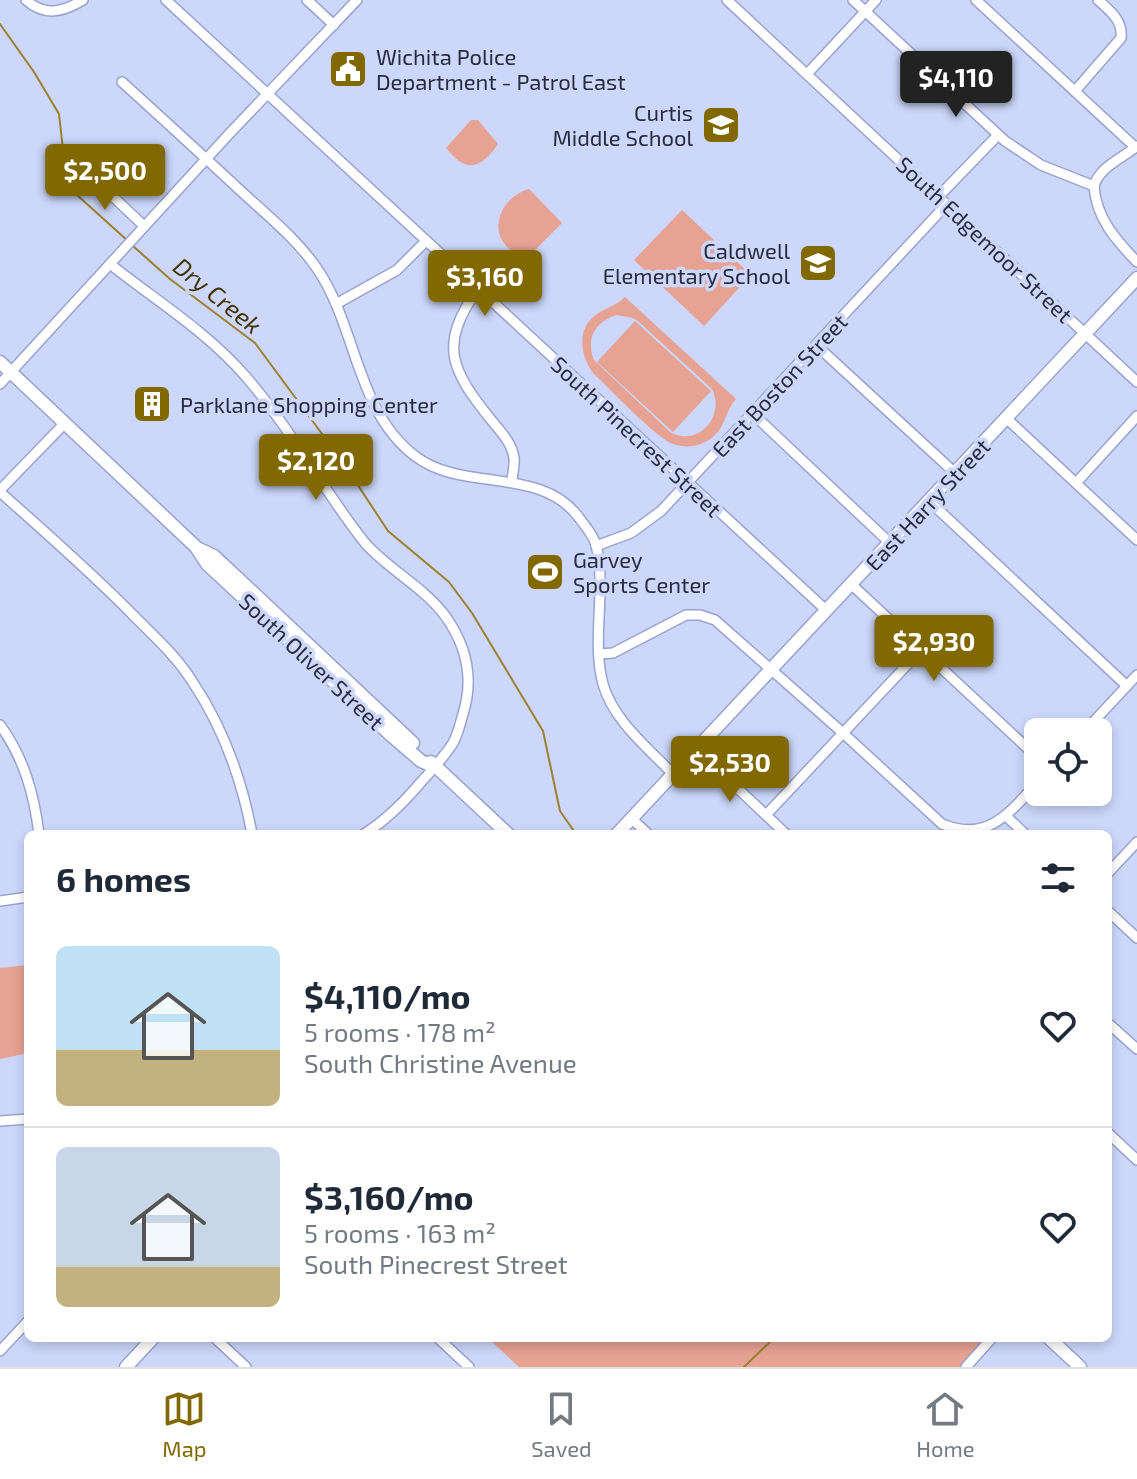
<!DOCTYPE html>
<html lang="en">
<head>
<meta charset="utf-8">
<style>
	body { margin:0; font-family:"Exo 2",sans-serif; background:#f6f6f7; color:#1f2937; height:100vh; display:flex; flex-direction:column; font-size:30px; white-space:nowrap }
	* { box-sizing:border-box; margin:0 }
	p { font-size:26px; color:#747a83 }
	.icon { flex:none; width:44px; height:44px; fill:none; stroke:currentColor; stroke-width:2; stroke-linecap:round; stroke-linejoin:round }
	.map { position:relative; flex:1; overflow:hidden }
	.panel { position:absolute; left:24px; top:830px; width:1088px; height:512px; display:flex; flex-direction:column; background:#fff; border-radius:12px; box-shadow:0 4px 12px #0003 }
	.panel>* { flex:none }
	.fabs { position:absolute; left:1024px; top:718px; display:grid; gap:16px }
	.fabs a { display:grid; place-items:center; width:88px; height:88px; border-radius:12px; background:#fff; box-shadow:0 4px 12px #0003; font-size:40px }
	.price { position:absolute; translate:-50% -68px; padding:0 18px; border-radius:8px; background:#816800; color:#fff; font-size:26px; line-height:52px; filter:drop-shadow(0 2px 4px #0008) }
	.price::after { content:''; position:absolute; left:50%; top:48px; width:24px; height:18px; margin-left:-12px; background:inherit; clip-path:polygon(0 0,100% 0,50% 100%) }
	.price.selected { background:#222; color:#fff }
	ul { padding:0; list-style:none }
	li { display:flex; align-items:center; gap:24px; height:200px; padding:0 32px }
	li+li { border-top:2px solid #e0e1e3 }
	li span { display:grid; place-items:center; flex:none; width:224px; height:160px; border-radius:12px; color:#555 }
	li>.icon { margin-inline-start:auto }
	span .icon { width:96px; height:96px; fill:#fffc; stroke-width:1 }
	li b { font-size:34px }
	h2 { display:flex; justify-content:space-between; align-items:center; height:96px; padding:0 32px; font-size:34px }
	.menu { display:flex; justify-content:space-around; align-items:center; height:112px; border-top:2px solid #e0e1e3; background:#fff; font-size:22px; color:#747a83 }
	.menu a { display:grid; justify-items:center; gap:4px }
	.menu .selected { color:#816800 }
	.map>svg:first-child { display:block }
	.green { fill:#e6a293; fill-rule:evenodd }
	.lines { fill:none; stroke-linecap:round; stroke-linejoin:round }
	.stream { stroke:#99812e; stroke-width:2 }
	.minor-casing { stroke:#98a4ce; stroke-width:12 }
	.major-casing { stroke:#98a4ce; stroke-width:15 }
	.minor { stroke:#fff; stroke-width:9 }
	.major { stroke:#fff; stroke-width:12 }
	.labels { text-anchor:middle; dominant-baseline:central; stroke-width:7; stroke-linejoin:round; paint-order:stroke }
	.poi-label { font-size:22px; fill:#272b3c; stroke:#cdd7fb; text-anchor:start }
	.street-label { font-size:22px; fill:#272b3c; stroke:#cdd7fb }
	.water-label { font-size:24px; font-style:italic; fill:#403303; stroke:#cdd7fb }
</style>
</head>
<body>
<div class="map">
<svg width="1137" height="1367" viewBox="0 0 1137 1367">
	<rect width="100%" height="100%" fill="#cdd7fb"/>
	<g class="green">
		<path d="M471 120H478L498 144C480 170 466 173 446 148Z"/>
		<path d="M529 189 562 223 528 257C485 249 492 200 529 189Z"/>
		<path d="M682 210 751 275 704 326 634 260Z"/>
		<path d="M625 297 736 399C725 411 726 425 714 436 703 446 687 449 673 444 656 438 609 388 593 373 580 355 576 328 597 314 607 307 616 306 625 297ZM616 315 633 318 639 322 712 389C726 416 698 448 670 432L594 360C586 338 594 323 616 315Z"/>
		<path d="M635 321 711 391 673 432 597 362Z"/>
		<path d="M28 965V1053L0 1059V968Z"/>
		<path d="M488 1338H988L961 1367H519Z"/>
	</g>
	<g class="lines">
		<g class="stream">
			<path d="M0 24 34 72 59 114 67 186 128 241"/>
			<path d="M133 246 170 279 255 343 342 461 388 531 449 582 472 613 543 731 560 811 576 834"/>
			<path d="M744 1367 774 1338"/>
		</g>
		<defs>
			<g id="minor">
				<path d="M26 0C45 17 63 12 83 0"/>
				<path d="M166 0 827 611"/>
				<path d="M307 0 334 25"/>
				<path d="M727 0 1137 382"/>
				<path d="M853 0 1005 141 1041 165 1094 186"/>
				<path d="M976 0 1135 147"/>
				<path d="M807 74 876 0"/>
				<path d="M122 82C162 118 202 155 242 192 269 217 298 240 318 270 357 328 356 411 415 456 463 493 542 465 580 519 586 527 594 536 596 545 607 587 591 641 603 684 613 720 647 747 673 774"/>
				<path d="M1075 91 1121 38C1123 20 1110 11 1098 0"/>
				<path d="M89 174 144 226"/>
				<path d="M1094 186C1096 218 1116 240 1137 262"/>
				<path d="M1094 186C1099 167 1123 158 1137 146"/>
				<path d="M939 196 998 135"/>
				<path d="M110 264C155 300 209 333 247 378 291 429 323 490 365 543 389 570 424 587 446 617 467 647 474 679 463 714 460 724 458 734 453 743 444 757 433 769 422 781 405 801 387 820 364 834"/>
				<path d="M478 289C437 346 452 371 492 421 501 432 512 443 514 458 515 465 512 475 512 482"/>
				<path d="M336 304 397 270 426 241"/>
				<path d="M816 345 955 473"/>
				<path d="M0 384 230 133 357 0"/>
				<path d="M753 414 890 543"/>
				<path d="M1006 418 1137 540"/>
				<path d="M1076 483 1137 416"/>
				<path d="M0 490 65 423"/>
				<path d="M0 492C46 533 92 573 135 617 155 637 177 657 192 681 223 727 242 780 252 834"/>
				<path d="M929 501 1127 686"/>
				<path d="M596 546 631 533 661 511 947 204"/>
				<path d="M852 585 1038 758"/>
				<path d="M599 654 613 653 686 615H700L715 620 843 733 942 824C988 843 1010 812 1038 782"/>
				<path d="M0 725C24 758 34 794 39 834"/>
				<path d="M1084 732 1137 675"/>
				<path d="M696 749 786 834"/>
				<path d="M766 815 922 649"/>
				<path d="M1006 816 1025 834"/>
				<path d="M632 819 648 834"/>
				<path d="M1108 873 1137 842"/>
				<path d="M0 901 28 897"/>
				<path d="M1108 911 1137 938"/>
				<path d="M1108 1023 1137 1049"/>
				<path d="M0 1121 28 1119"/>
				<path d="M1108 1133 1137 1160"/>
				<path d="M215 1338 246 1367"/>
				<path d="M438 1338 469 1367"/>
				<path d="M0 1351 28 1321"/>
				<path d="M966 1367 992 1338"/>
			</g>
			<g id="major">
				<path d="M0 362 196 547 207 564 393 737 421 761 435 767"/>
				<path d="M199 549 214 556 413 743"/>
				<path d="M431 762 508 834"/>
				<path d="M617 834 1137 278"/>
				<path d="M1049 1338 1080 1367"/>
				<path d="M126 1367 153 1338"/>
			</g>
		</defs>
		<use href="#minor" class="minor-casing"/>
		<use href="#major" class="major-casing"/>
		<use href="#minor" class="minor"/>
		<use href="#major" class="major"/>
	</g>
	<defs>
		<symbol id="civic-square" viewBox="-11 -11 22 22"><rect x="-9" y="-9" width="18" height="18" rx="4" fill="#816800" stroke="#cdd7fb"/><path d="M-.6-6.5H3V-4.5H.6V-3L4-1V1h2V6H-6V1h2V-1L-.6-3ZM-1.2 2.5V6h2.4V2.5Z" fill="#fff"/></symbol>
		<symbol id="school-square" viewBox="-11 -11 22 22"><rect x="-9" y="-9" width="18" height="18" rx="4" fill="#816800" stroke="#cdd7fb"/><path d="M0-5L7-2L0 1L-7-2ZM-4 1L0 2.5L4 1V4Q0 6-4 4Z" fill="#fff"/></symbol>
		<symbol id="building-square" viewBox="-11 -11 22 22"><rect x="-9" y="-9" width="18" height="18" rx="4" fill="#816800" stroke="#cdd7fb"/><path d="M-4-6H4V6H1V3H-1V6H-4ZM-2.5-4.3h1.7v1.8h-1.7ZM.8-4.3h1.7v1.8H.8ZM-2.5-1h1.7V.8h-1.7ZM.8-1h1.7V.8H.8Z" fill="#fff"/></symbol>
		<symbol id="stadium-square" viewBox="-11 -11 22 22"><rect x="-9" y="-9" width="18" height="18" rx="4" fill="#816800" stroke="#cdd7fb"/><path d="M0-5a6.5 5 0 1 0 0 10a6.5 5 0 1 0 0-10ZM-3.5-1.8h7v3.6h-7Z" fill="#fff"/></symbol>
	</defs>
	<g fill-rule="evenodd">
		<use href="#civic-square" x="326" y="47" width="44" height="44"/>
		<use href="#school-square" x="699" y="103" width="44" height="44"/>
		<use href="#school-square" x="796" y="241" width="44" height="44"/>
		<use href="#building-square" x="130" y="382" width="44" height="44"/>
		<use href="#stadium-square" x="523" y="550" width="44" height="44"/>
	</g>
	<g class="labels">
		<g class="poi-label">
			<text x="376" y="56">Wichita Police<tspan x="376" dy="25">Department - Patrol East</tspan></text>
			<text x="693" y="112" text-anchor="end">Curtis<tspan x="693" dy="25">Middle School</tspan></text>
			<text x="790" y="250" text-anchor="end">Caldwell<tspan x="790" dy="25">Elementary School</tspan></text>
			<text x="180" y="404">Parklane Shopping Center</text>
			<text x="573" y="559">Garvey<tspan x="573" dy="25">Sports Center</tspan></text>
		</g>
		<g class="street-label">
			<text transform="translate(985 239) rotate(43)">South Edgemoor Street</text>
			<text transform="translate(779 385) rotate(-47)">East Boston Street</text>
			<text transform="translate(637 436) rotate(43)">South Pinecrest Street</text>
			<text transform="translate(927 504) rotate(-47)">East Harry Street</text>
			<text transform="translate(312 661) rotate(43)">South Oliver Street</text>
		</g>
		<g class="water-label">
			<text transform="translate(218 295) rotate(39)">Dry Creek</text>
		</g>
	</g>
</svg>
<div class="fabs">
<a><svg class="icon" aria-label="locate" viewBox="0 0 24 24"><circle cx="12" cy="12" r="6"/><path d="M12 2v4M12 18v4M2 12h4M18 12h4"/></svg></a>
</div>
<b class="price selected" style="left:956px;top:119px">$4,110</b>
<b class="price" style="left:105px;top:212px">$2,500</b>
<b class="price" style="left:485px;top:318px">$3,160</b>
<b class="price" style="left:316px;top:502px">$2,120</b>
<b class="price" style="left:934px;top:683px">$2,930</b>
<b class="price" style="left:730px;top:804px">$2,530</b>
<section class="panel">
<h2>6 homes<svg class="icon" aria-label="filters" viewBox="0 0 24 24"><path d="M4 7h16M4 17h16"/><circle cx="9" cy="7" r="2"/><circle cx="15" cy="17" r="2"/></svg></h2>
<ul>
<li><span style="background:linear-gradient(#bfe0f5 65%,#c2b280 0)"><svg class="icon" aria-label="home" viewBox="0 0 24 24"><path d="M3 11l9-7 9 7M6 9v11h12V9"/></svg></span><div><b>$4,110/mo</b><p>5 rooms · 178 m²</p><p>South Christine Avenue</p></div><svg class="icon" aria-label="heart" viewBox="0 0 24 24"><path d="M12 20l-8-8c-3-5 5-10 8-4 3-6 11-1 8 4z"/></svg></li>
<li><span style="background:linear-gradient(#c9d6e8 75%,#c2b280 0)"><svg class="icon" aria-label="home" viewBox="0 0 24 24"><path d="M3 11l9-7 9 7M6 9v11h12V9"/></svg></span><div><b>$3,160/mo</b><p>5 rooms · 163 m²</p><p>South Pinecrest Street</p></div><svg class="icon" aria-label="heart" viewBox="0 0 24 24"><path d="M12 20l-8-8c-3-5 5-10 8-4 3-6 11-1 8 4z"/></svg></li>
</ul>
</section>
</div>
<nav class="menu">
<a class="selected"><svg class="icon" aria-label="map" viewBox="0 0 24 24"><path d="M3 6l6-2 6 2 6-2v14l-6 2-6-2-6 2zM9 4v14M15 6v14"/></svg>Map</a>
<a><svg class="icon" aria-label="saved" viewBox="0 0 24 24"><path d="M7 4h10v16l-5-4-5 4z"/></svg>Saved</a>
<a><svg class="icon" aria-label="home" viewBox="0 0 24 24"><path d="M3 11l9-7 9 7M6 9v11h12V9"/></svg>Home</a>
</nav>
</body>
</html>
